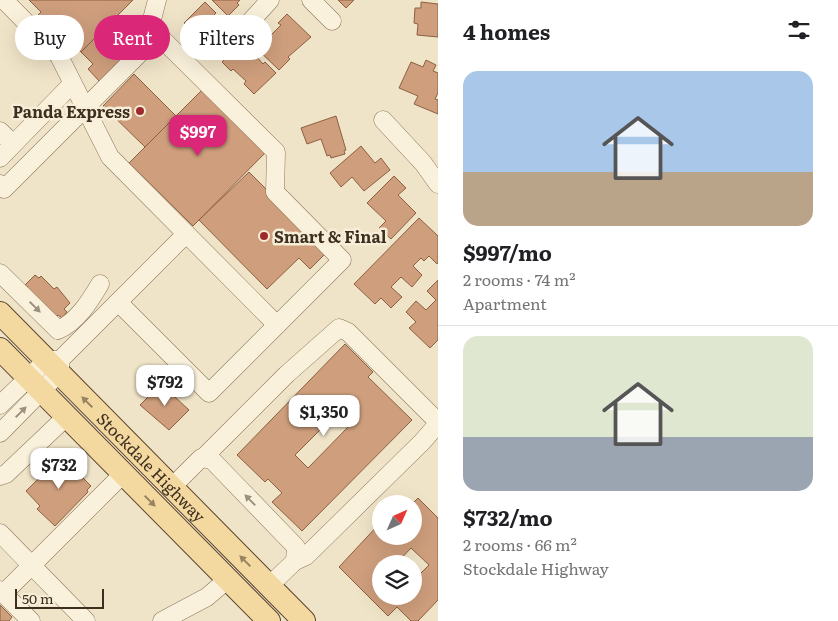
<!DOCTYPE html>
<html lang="en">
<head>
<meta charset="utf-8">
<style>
	body { margin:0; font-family:Literata,serif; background:#f2f2f2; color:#202124; height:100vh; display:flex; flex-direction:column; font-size:19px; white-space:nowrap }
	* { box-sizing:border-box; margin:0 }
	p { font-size:16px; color:#757577 }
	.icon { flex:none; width:28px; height:28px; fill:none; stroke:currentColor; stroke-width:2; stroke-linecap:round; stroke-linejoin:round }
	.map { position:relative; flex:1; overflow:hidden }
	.drawer { display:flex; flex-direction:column; background:#fff; width:400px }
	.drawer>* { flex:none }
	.guide { position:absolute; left:15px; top:15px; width:348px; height:45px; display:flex; gap:10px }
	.needle { width:32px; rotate:45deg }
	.fabs { position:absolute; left:372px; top:495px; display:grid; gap:10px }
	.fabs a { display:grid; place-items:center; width:50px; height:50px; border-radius:50%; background:#fff; box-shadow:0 5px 20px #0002; font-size:25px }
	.scale { position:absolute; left:15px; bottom:12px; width:89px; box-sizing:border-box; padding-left:5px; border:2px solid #3d2e20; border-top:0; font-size:14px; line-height:18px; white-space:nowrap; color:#3d2e20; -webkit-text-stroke:4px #f7eed8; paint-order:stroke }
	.price { position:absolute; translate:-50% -42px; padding:0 11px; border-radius:10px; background:#fff; color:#222; font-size:16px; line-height:32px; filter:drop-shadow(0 1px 2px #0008) }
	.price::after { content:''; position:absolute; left:50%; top:30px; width:15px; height:11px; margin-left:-8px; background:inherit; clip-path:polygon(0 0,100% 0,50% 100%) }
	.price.on { background:#db2777; color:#fff }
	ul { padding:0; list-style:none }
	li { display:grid; align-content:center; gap:10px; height:265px; padding:0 25px }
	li+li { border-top:1px solid #e0e0e0 }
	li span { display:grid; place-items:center; height:155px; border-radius:15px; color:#555 }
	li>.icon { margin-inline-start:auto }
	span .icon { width:90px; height:90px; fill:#fffc; stroke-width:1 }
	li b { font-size:21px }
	h2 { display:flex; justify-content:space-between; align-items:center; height:60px; padding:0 25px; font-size:21px }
	.tag { padding:0 18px; border-radius:22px; background:#fff; box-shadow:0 5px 20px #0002; font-size:18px; line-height:45px }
	.tag.on { background:#db2777; color:#fff }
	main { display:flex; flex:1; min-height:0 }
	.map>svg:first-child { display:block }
	.building { fill:#cf9f7d; stroke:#8d5f41; fill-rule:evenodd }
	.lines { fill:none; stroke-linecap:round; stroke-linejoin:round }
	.minor-casing { stroke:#8d765c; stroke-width:19 }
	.major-casing { stroke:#5b4430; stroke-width:24 }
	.minor { stroke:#faf1dc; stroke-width:18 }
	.major { stroke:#f3d9a0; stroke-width:22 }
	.oneway { fill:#9c907e }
	.oneway2 { fill:#988460 }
	.poi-dot { fill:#9e2a2b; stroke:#f7eed8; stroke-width:2 }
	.labels { text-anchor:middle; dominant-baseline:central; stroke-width:5; stroke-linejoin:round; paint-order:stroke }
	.poi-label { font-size:16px; font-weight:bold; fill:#3d2e20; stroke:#f7eed8; text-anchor:end }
	.street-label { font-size:16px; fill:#3d2e20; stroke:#f7eed8 }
</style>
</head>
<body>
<main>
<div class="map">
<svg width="438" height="621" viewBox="0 0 438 621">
	<rect width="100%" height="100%" fill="#f0e4c8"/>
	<g class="building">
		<path d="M29 0H133L81 52 66 37 62 41 37 16 41 12Z"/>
		<path d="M212 0H240L237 3 239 5 228 16Z"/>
		<path d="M338 0H354L346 8Z"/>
		<path d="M205 2 216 13 214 15 240 37 219 59 207 47 208 45 184 23Z"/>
		<path d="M421 2 438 4V37L417 35 418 24 414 23 415 8H421Z"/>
		<path d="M287 14 311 37 288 57 290 59 279 70 255 47 267 34 269 37 281 25 278 23Z"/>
		<path d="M99 34 123 58 100 82 88 69 93 64 81 52Z"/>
		<path d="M243 41 263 64 265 62 276 73 254 94 244 84 246 81 233 69 231 71 222 62Z"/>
		<path d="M426 60 436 65 433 71 438 73V93L435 99 438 100V114L414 104 418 96 399 88 411 62 423 67Z"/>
		<path d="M134 74 176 116 145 147 103 106Z"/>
		<path d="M204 88 267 151 193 226 129 163Z"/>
		<path d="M336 116 346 150 344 151 345 154 331 158 330 155 327 156 321 139 307 144 301 128Z"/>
		<path d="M361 146 375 163 381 158 390 170 364 191 352 177 341 187 330 173Z"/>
		<path d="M249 172 328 251 310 269 299 258 267 289 199 220Z"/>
		<path d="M394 176 406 188 398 195 416 213 391 239 379 228 386 221 367 203Z"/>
		<path d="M419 218 438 236V262L437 264 429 256 424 261 421 258 413 266 422 275 412 287 401 277 391 287 402 297 391 308 381 298 375 304 354 284Z"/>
		<path d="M35 275 39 278 41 276 54 289 57 287 70 303 64 309 67 312 62 318 58 315 53 320 23 291 28 287 25 285Z"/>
		<path d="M438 280V340L430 348 409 328 416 322 406 312 416 301 426 310 436 300 427 291Z"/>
		<path d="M345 344 373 372 368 377 412 420 302 531 272 502 282 493 268 479 265 482 237 455ZM339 411 351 424 308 468 295 455Z"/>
		<path d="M161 384 189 410 169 430 140 405Z"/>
		<path d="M64 454 85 475 83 478 91 486 87 490 88 492 55 526 37 509 40 506 26 491Z"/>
		<path d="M418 498 438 518V600L418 621H411L397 607 388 616 339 567 381 522V536H414L412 504ZM411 548 429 565 414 580V596H381V564H396Z"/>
		<path d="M0 605 12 617 9 621H0Z"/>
	</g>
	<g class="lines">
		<defs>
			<g id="minor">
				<path d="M4 0 59 56 110 157 277 325"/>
				<path d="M311 0 332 21"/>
				<path d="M249 23 270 0"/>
				<path d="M383 120 423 163 438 184"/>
				<path d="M0 131 13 144"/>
				<path d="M0 158 72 84"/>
				<path d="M0 184 4 189 140 53 150 27 157 0"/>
				<path d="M0 273 58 330C77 322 90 301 100 284"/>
				<path d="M118 302 209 393 342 260 275 192 276 152 150 27"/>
				<path d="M0 405 47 360H59"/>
				<path d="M0 433 59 373 61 359 186 234"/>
				<path d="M203 458 287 374 339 328 348 332 435 419 436 426 422 442 306 556 295 561"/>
				<path d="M0 476 6 474 66 417"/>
				<path d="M172 487 201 458 212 460 296 547 295 561 269 586"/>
				<path d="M0 533 86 621"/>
				<path d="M0 590 31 621"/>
				<path d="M3 594 123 474"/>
				<path d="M162 621 207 597 228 579"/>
			</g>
			<g id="major">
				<path id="s1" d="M0 313 304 621"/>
				<path d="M0 349 269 621"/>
			</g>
		</defs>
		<use href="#minor" class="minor-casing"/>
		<use href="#major" class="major-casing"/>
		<use href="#minor" class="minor"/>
		<use href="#major" class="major"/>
	</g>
	<defs><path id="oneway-solid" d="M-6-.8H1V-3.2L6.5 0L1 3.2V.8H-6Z" transform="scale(1.25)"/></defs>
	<g class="oneway">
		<use href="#oneway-solid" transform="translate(35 307) rotate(44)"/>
		<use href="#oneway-solid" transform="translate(21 412) rotate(-45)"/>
		<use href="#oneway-solid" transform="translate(250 500) rotate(-134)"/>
	</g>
	<g class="oneway2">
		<use href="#oneway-solid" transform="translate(87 402) rotate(-135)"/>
		<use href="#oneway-solid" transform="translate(150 501) rotate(45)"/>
		<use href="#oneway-solid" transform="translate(245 561) rotate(-135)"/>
	</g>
	<g class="poi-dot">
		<circle cx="140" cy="111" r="5"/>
		<circle cx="264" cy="236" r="5"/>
	</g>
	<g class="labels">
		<g class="poi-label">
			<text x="130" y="111">Panda Express</text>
			<text x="274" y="236" text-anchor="start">Smart &amp; Final</text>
		</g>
		<g class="street-label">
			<text stroke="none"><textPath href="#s1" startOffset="216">Stockdale Highway</textPath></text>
		</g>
	</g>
</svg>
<div class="fabs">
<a><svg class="needle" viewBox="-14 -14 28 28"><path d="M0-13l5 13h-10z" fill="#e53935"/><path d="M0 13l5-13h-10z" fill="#757577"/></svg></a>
<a><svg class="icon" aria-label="layers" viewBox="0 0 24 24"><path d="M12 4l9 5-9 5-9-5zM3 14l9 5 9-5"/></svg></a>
</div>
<div class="scale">50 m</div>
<b class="price on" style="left:198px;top:157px">$997</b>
<b class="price" style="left:165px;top:407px">$792</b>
<b class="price" style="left:324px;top:437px">$1,350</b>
<b class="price" style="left:59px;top:490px">$732</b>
<div class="guide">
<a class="tag">Buy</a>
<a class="tag on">Rent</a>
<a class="tag">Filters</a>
</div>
</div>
<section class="drawer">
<h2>4 homes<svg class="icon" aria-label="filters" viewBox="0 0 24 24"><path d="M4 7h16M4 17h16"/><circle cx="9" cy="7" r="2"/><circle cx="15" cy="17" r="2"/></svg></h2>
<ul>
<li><span style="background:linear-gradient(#a9c7e8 65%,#b9a48a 0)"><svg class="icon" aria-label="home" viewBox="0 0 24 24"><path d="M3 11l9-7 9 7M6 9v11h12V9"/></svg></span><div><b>$997/mo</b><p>2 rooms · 74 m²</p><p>Apartment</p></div></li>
<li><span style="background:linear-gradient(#dfe7d0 65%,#9aa5b1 0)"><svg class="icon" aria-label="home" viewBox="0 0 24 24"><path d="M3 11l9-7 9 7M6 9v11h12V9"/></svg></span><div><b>$732/mo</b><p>2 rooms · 66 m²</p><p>Stockdale Highway</p></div></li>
</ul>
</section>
</main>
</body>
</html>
